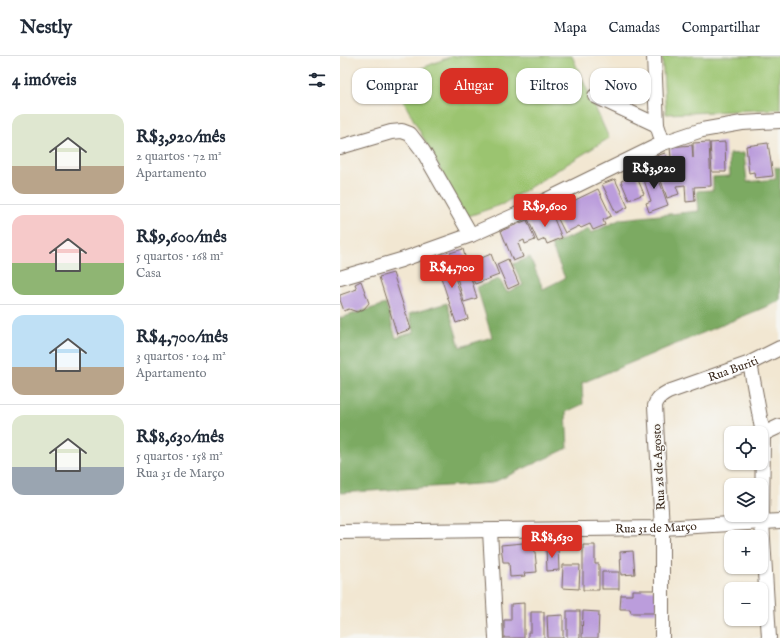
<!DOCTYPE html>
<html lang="pt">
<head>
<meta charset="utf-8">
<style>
	body { margin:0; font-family:"IM FELL English",serif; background:#f2f2f3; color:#1f2937; height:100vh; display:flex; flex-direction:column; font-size:15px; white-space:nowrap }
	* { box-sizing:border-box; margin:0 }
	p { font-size:13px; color:#747a83 }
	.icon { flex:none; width:22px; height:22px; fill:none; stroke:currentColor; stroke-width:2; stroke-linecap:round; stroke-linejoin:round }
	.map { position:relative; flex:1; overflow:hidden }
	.side { display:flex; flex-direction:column; background:#fff; width:340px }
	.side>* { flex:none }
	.banner { position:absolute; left:12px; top:12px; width:368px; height:36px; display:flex; gap:8px }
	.controls { position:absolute; left:384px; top:370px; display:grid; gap:8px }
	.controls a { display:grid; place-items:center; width:44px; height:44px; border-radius:8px; background:#fff; box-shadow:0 1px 3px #0004; font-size:20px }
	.price { position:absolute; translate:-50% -34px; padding:0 9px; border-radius:4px; background:#d93025; color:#fff; font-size:13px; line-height:26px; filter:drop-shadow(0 1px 2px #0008) }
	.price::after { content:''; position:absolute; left:50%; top:24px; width:12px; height:9px; margin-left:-6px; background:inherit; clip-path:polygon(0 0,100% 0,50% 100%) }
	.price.active { background:#222; color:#fff }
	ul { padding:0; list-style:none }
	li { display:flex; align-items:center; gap:12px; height:100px; padding:0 12px }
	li+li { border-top:1px solid #e0e1e3 }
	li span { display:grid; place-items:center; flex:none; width:112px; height:80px; border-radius:12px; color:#555 }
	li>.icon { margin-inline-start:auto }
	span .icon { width:48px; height:48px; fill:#fffc; stroke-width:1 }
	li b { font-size:17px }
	h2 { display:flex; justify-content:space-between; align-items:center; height:48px; padding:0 12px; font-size:17px }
	.pill { padding:0 14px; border-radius:12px; background:#fff; box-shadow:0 1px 3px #0004; font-size:14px; line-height:36px }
	.pill.active { background:#d93025; color:#fff }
	header { display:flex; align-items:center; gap:24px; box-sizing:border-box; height:56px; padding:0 20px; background:#fff; border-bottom:1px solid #e0e1e3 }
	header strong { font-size:19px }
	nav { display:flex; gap:22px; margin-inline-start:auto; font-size:14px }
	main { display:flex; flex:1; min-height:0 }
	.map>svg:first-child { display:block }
	.green { fill:#9bc470; stroke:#6b7747 }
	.forest { fill:#7caa62; stroke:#5c6a40 }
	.building { fill:#bb9ddc }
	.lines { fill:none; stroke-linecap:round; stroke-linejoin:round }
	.street-casing { stroke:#7b6c5d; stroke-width:16 }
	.street { stroke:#fff; stroke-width:14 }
	.labels { text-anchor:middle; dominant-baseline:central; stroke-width:3; stroke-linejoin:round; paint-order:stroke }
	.street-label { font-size:12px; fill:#3b2a1e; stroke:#f6f6f2 }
</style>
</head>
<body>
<header>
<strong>Nestly</strong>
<nav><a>Mapa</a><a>Camadas</a><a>Compartilhar</a></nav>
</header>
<main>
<section class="side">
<h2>4 imóveis<svg class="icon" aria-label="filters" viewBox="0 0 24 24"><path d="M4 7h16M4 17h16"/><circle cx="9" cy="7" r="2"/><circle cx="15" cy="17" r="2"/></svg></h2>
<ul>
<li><span style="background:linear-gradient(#dfe7d0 65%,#b9a48a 0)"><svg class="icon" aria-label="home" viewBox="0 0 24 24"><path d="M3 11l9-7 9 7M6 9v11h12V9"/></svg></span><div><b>R$3,920/mês</b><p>2 quartos · 72 m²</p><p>Apartamento</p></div></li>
<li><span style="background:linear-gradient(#f6c9c9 60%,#8fb573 0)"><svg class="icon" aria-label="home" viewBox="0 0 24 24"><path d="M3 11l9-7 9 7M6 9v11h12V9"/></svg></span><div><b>R$9,600/mês</b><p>5 quartos · 168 m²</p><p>Casa</p></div></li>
<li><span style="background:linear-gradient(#bfe0f5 65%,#b9a48a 0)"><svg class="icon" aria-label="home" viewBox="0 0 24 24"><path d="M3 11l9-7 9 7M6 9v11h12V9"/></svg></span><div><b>R$4,700/mês</b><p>3 quartos · 104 m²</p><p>Apartamento</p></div></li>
<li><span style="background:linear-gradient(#dfe7d0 65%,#9aa5b1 0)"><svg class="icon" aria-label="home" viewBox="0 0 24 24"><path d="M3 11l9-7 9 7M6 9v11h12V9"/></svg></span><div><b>R$8,630/mês</b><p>5 quartos · 158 m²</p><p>Rua 31 de Março</p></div></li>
</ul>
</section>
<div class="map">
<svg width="440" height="582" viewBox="0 0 440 582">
	<rect width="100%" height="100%" fill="#f6f6f2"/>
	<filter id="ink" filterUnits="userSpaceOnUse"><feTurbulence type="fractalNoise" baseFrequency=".025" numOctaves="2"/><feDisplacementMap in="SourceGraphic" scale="8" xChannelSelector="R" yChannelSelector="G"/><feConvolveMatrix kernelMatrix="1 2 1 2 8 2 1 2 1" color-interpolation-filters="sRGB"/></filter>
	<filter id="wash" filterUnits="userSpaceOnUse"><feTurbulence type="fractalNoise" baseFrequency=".012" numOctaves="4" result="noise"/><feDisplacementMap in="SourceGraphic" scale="16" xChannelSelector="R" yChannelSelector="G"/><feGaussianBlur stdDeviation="0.9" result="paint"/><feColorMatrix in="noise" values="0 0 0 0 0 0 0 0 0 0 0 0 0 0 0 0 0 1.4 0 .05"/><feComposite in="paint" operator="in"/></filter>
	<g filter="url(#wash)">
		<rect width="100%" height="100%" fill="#f2e7d2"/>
		<g class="green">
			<path d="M112 0H232L269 82 163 148 126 161 52 24Z"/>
			<path d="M322 0H440V53L326 58Z"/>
		</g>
		<path class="forest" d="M404 97 407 126 436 123 435 111 440 112V245L242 327 243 348 226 356 228 392 152 427 0 437V262L46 248 56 282 74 276 69 258 107 247 120 291 152 281 137 231 159 223 167 236 183 229 173 208 190 201 203 233 225 222 211 189 249 173 251 177 281 163 359 155 357 135 373 134V121L390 120 389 98Z"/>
		<g id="blocks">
			<g class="building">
				<path d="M369 86 371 130 354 131 355 145 346 146 345 129 336 130 339 138 327 142 313 101 325 97 334 123 333 113 338 112 337 102H331L330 91 352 89 353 102V87Z"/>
				<path d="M385 86 386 116H372L370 87Z"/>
				<path d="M428 87 433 120 415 122 414 116 409 117 406 90Z"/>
				<path d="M314 110 328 149 309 156 306 147 311 145 301 115Z"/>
				<path d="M296 119 304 138 289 144 281 125Z"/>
				<path d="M275 123 288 151 276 157 262 128Z"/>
				<path d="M258 133 271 160 263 164 265 169 253 174 250 168 241 172 239 170 225 177 215 157 224 152 223 150Z"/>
				<path d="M203 157 204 161 212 158 222 182 207 188 205 183 198 186 188 163Z"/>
				<path d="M187 164 195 184 185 188 184 184 178 187 183 201 173 205 161 175Z"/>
				<path d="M123 193 127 208 151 198 159 219 135 228 129 215 137 242 124 246 110 197Z"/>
				<path d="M108 199 128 263 116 267 95 203Z"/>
				<path d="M168 203 179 228 168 233 157 208Z"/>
				<path d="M53 217 71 273 57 278 39 221Z"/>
				<path d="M21 225 29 247 24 253 17 256 9 253 4 255 0 244V239L17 233 15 228Z"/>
				<path d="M194 486 197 516 184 517 185 520 170 521 169 506H163L161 489Z"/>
				<path d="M243 489H255V508H259V534H243Z"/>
				<path d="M206 491H218L219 514 207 515Z"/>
				<path d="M293 495 295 518 281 519 280 496Z"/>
				<path d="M223 509H240L239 533 222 532Z"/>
				<rect x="262" y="516" width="17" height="17"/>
				<path d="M292 534H317V557H291L290 553H280L281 539H292Z"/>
				<path d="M184 547V582H164V564H171V548Z"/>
				<rect x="227" y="555" width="13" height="27"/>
				<path d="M243 555 259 556 258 582H242Z"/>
				<path d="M191 556H204V582H188V576H191Z"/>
				<path d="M223 559V582H208L207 560Z"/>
			</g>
		</g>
	</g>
	<g filter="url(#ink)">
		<use href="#blocks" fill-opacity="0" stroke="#7b6c5d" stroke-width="1"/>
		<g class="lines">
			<defs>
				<g id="street">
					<path d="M314 0 317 69 323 87"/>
					<path d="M255 40 317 69"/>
					<path d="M0 91 51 76 62 75 70 78 83 95 131 179"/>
					<path d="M0 222 61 204 131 179 176 159 323 87 362 74 402 67 440 65"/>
					<path d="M410 307 423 378 422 466 429 582"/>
					<path d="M423 378 440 370"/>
					<path d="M150 475 156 582"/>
					<path id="s1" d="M0 476 322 472 440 465"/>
					<path id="s2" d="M322 582V472L315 350C317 342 321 340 328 336L410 307 440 292"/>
				</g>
			</defs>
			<use href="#street" class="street-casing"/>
			<use href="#street" class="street"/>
		</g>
	</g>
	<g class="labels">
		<g class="street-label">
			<text stroke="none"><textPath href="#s2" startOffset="321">Rua Buriti</textPath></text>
			<text transform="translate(319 411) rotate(-93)">Rua 28 de Agosto</text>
			<text stroke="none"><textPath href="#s1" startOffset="316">Rua 31 de Março</textPath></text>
		</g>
	</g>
</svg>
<div class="controls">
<a><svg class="icon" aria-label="locate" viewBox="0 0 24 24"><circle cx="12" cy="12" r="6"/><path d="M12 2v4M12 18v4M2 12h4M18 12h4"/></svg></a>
<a><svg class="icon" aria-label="layers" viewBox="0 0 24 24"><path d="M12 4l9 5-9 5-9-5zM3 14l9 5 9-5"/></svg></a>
<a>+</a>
<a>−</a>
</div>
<b class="price active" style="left:314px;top:134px">R$3,920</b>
<b class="price" style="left:205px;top:172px">R$9,600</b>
<b class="price" style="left:112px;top:233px">R$4,700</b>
<b class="price" style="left:212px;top:503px">R$8,630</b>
<div class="banner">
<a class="pill">Comprar</a>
<a class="pill active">Alugar</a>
<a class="pill">Filtros</a>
<a class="pill">Novo</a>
</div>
</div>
</main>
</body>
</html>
